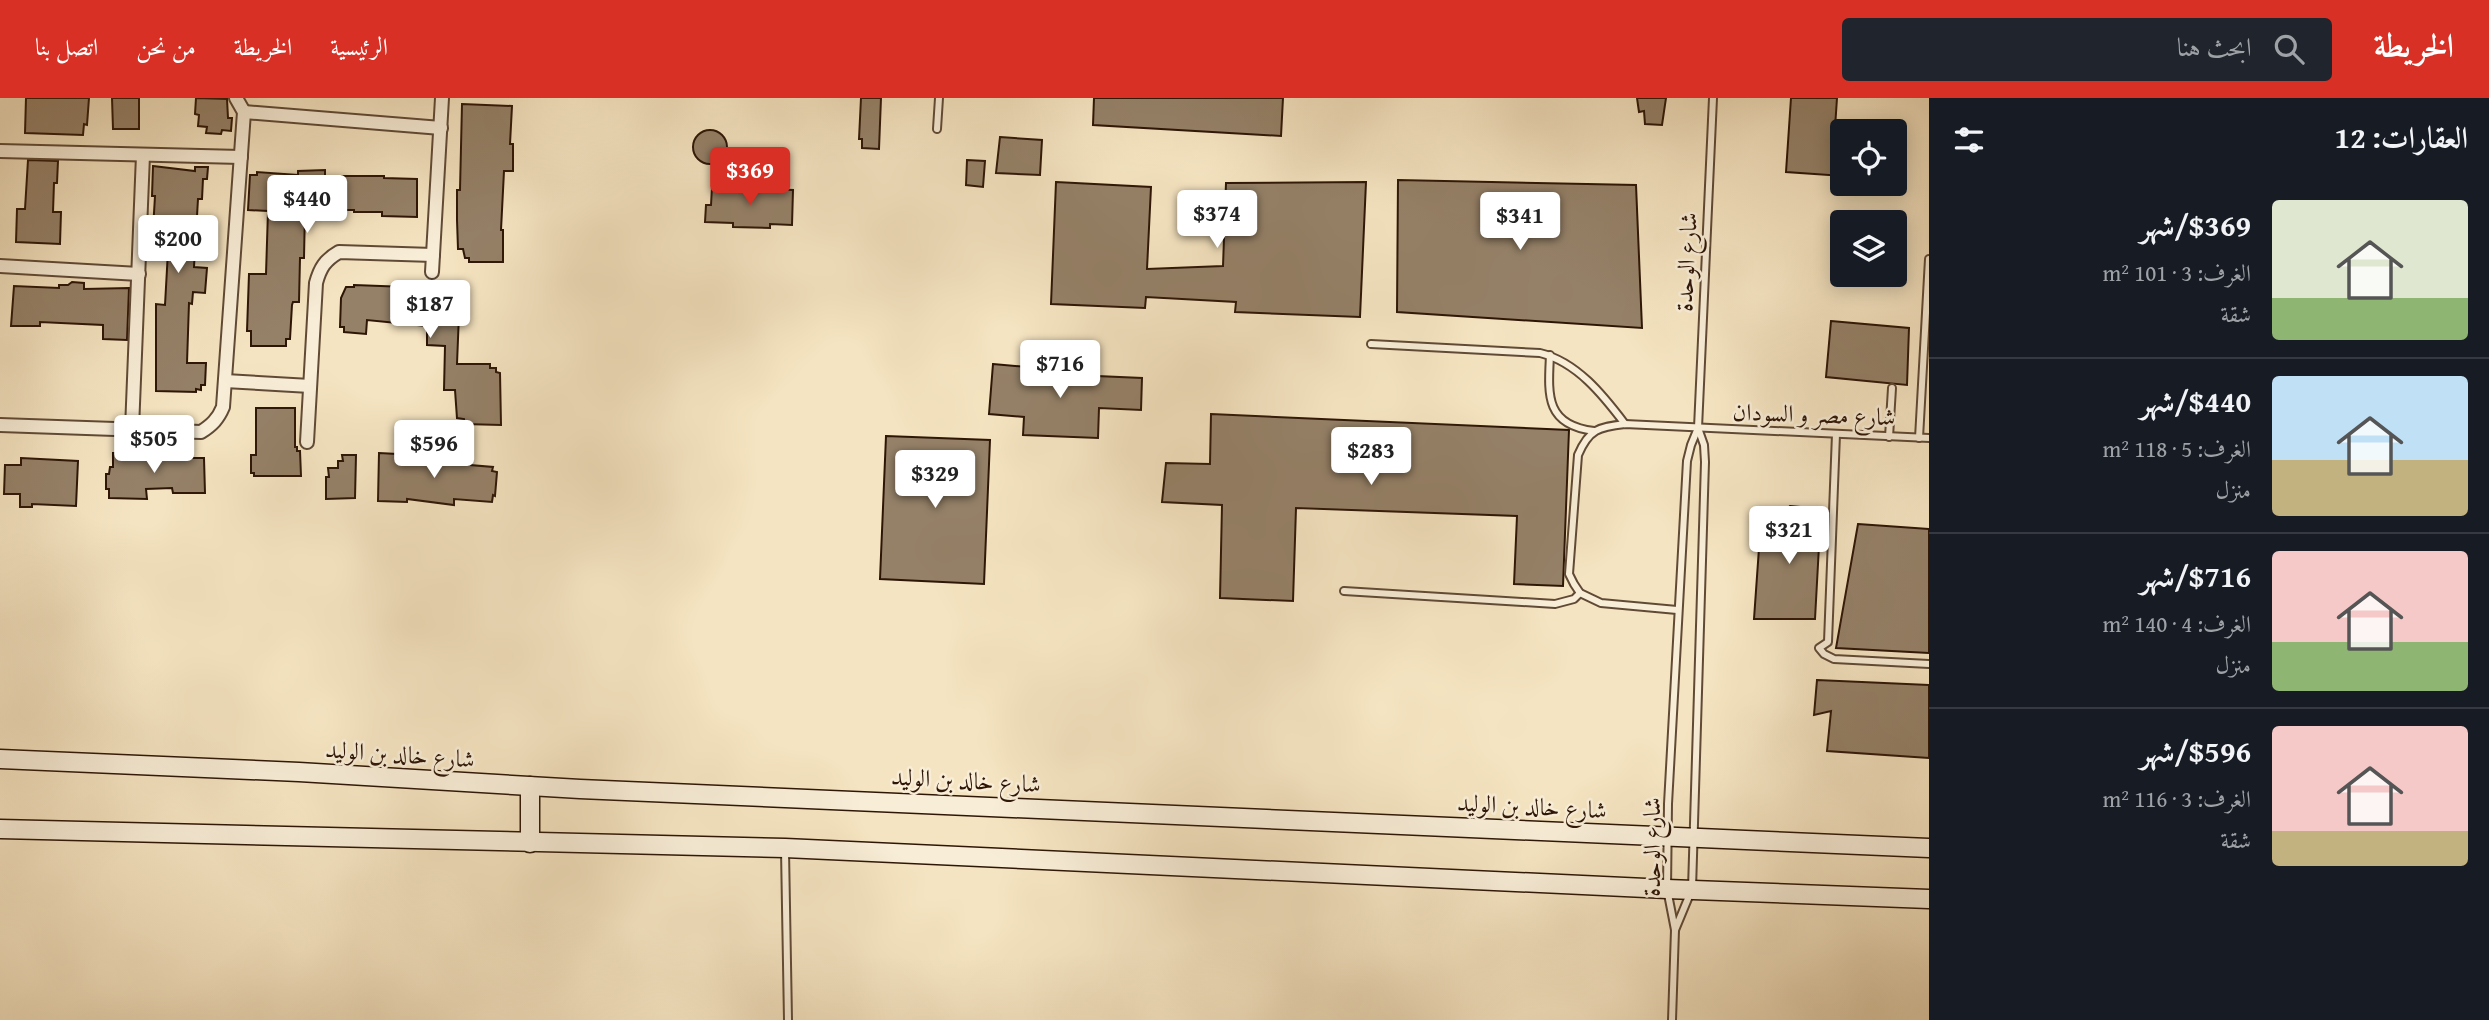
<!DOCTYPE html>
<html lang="ar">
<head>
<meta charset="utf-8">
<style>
	body { margin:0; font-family:"Gentium Book Plus",Amiri,serif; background:#20242c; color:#f1f3f6; direction:rtl; height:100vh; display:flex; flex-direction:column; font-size:26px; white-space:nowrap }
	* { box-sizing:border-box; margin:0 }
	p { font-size:23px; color:#9ea1a6 }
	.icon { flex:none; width:38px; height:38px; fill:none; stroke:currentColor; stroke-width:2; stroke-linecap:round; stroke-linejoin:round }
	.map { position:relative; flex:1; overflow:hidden; direction:ltr }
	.drawer { display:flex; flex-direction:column; background:#171b24; width:560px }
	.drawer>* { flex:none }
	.controls { position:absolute; left:1830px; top:21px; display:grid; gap:14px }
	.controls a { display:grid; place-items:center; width:77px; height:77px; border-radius:7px; background:#171b24; box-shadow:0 4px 18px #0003; font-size:35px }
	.price { position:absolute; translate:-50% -60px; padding:0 16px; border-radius:7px; background:#fff; color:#222; font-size:23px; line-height:46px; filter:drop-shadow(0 2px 4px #0008) }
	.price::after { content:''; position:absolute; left:50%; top:42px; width:21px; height:16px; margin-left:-10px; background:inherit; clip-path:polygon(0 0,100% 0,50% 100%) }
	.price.current { background:#d93025; color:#fff }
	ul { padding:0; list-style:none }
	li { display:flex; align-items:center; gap:21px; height:175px; padding:0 21px }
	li+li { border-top:2px solid #363941 }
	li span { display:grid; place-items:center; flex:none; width:196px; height:140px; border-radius:7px; color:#555 }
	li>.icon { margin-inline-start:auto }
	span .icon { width:84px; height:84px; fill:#fffc; stroke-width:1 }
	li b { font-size:30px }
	h2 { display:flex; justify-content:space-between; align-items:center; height:84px; padding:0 21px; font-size:30px }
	header { display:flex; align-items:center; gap:42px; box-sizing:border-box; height:98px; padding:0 35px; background:#d93025; color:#fff }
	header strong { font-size:33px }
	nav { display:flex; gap:38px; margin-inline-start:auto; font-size:24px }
	.search { width:490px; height:63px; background:#20242c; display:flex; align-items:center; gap:18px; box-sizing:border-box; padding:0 24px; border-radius:7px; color:#9ea1a6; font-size:26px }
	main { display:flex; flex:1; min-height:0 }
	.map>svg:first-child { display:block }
	.building { fill:#958168; stroke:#2e1607; stroke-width:2 }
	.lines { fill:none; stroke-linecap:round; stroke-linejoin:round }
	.lane-casing { stroke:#604a36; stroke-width:10 }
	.street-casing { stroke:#604a36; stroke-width:16 }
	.secondary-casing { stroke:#2e1607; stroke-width:21 }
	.lane { stroke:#f8edd7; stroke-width:6 }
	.street { stroke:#f8edd7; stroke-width:12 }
	.secondary { stroke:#f8edd7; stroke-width:18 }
	.labels { text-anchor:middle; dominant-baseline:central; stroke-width:5; stroke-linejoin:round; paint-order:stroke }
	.street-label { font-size:24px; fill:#2e1607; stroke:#f8edd7 }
</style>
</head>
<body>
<header>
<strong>الخريطة</strong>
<div class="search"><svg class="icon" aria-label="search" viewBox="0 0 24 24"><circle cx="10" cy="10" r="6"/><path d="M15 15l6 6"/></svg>ابحث هنا</div>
<nav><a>الرئيسية</a><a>الخريطة</a><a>من نحن</a><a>اتصل بنا</a></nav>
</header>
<main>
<section class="drawer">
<h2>العقارات: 12<svg class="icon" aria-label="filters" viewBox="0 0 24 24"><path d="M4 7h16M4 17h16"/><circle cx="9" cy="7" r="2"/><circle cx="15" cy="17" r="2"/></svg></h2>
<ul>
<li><span style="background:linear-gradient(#dfe7d0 70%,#8fb573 0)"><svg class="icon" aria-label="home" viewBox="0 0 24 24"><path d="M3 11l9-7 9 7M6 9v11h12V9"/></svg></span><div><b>$369/شهر</b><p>الغرف: 3 · 101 m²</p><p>شقة</p></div></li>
<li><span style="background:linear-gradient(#bfe0f5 60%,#c2b280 0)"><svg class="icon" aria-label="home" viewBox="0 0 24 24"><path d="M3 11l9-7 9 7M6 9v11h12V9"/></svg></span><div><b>$440/شهر</b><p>الغرف: 5 · 118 m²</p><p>منزل</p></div></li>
<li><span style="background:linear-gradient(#f6c9c9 65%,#8fb573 0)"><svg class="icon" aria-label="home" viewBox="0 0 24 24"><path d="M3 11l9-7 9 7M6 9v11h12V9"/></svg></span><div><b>$716/شهر</b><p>الغرف: 4 · 140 m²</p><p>منزل</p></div></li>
<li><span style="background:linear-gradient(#f6c9c9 75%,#c2b280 0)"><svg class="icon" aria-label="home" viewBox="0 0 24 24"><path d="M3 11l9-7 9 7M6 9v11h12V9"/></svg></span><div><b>$596/شهر</b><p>الغرف: 3 · 116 m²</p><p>شقة</p></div></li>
</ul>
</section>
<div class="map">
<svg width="1929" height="922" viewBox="0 0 1929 922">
	<rect width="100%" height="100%" fill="#f5e4c1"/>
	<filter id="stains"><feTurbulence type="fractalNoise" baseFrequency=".00286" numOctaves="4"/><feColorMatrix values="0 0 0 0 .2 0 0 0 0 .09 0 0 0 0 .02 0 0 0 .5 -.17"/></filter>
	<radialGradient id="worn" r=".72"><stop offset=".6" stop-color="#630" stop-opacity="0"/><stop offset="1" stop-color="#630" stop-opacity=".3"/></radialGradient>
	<g class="building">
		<path d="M26 0H89L87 27 84 26 83 37 25 35Z"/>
		<path d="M112 0H139V31H113Z"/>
		<path d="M196 0 227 1 228 20H232L231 33 222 32 221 36 206 35 207 29 198 28 199 17 195 16Z"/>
		<path d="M861 0H881L879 51 862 50V41H859Z"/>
		<path d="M1094 0H1283L1281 38 1093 27Z"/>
		<path d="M1637 0H1666L1662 27 1645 26 1644 13 1639 14Z"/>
		<path d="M1791 0H1837L1835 30 1843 31V78L1786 74Z"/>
		<path d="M462 6 512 8 510 46H513V73H504L501 132H503V164H469V160H465L463 151H458L457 122V92H460Z"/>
		<circle cx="710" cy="49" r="17"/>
		<path d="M1000 39 1042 42 1040 77 996 75Z"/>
		<path d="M28 62 58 63 57 85H54L53 114H61L60 146 16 144 17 111H25Z"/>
		<path d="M967 62 985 63 983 89 966 87Z"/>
		<path d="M153 68 195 73V69H208L207 81H203L202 101H198L194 169 207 170 205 195 193 194 192 206 189 205 187 265H206L205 287H201V292L196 291V294L156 293V206L165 207 168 153 152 149 155 98H152Z"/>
		<path d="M325 72V78H384V80L417 81V119L382 118V114H354V112H305L304 160H300L299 204H293L292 207 290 241H286V248H251V233H247L249 176H266L268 113 248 112 250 77H257V74L298 77V73Z"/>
		<path d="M1398 82 1636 87 1642 230 1397 214Z"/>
		<path d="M1056 84 1151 89 1147 171 1223 168 1226 85 1366 84 1360 219 1235 214 1236 204 1146 199 1145 210 1051 206Z"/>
		<path d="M712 89 793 92 792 127 770 126V130L733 129V125L705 124 706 107H711Z"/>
		<path d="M72 184 84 185V191L129 190 127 242 103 241V227L40 224V228H11L14 188 59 190V187H68Z"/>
		<path d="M354 187 460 191 457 266H490V270H496V274L500 275 501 327 464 326V321L457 320 455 292H444L445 248 427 247V228L367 222 366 236 344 234V229H340L341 200 346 189H354Z"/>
		<path d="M1831 223 1909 230 1907 287 1826 279Z"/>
		<path d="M993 266 1051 271V276L1142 280 1141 312 1099 310 1098 340 1023 337 1024 319 989 316Z"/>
		<path d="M256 310H295V349H297V353H300L301 378H254V375H251V357H256Z"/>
		<path d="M1211 316 1569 332 1563 488 1514 486 1517 418 1296 410 1293 503 1220 500 1222 407 1162 404 1166 365 1210 366Z"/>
		<path d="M886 338 990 342 984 486 880 481Z"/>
		<path d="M124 353H149V359L192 356V360H204L205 395H173L172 390 146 391 147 401 109 400V391H106V376H109L110 369H113V355H124Z"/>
		<path d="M379 355 397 356V361L426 363 427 355 453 357V361H458V366L493 369 492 373 497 374 495 398 493 397 492 404 454 401V407L407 401V404L378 403Z"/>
		<path d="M342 357H356L355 400 326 401V379H329L328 370H338V363H343Z"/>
		<path d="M21 360 78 363 76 408 32 406V409H20V396H4L5 367H21Z"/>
		<path d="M1790 408 1821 411 1815 521H1754L1760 436Z"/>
		<path d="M1858 426 1929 431V555L1836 550Z"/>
		<path d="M1817 582 1929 587V660L1827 653 1831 613 1814 617Z"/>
	</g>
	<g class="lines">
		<defs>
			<g id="lane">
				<path d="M937 31 939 0"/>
				<path d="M1371 246 1540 255C1577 264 1603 297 1625 326"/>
				<path d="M1550 257C1548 297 1545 327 1594 333"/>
				<path d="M1836 336 1828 544 1819 550 1824 556 1834 561 1929 566"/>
				<path d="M1889 339 1892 290"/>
				<path d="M1919 340 1929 161"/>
				<path d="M1344 493 1555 506 1574 501 1580 495"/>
				<path d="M1677 512 1601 505 1580 495 1574 486 1569 476 1578 357C1589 331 1599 329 1625 326L1929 340"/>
				<path d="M785 752 788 922"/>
				<path d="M1675 832 1692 791 1705 364 1704 347 1698 330 1713 0"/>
				<path d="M1672 922 1675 832 1667 791 1668 706 1687 363 1691 347 1698 330"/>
			</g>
			<g id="street">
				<path d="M244 14 441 30"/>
				<path d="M0 53 241 59"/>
				<path d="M0 168 139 176"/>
				<path d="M432 174 442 0"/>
				<path d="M225 283 310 288"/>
				<path d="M0 327 201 334C212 327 218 321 223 309L244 14 236 0"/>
				<path d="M132 331 143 57"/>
				<path d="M307 344 316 185C320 170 325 162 339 154L433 157"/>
			</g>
			<g id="secondary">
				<path d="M0 661 299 674 580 691 1929 750"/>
				<path d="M0 731 785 750 1667 791 1929 801"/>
				<path d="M530 745V688"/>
			</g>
		</defs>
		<use href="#lane" class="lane-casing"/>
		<use href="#street" class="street-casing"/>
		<use href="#secondary" class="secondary-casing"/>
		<use href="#lane" class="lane"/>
		<use href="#street" class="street"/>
		<use href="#secondary" class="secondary"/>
	</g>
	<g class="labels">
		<g class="street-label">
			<text transform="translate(1686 164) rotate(-87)">شارع الوحدة</text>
			<text transform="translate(1814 316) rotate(2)">شارع مصر و السودان</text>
			<text transform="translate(400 656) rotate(4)">شارع خالد بن الوليد</text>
			<text transform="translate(966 682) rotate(3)">شارع خالد بن الوليد</text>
			<text transform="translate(1532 708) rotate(3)">شارع خالد بن الوليد</text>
			<text transform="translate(1651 749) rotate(-90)">شارع الوحدة</text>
		</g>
	</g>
	<rect width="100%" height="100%" filter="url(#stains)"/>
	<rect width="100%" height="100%" fill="url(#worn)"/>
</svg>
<div class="controls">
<a><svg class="icon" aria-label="locate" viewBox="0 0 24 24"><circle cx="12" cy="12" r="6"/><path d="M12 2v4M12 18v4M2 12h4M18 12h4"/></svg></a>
<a><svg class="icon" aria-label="layers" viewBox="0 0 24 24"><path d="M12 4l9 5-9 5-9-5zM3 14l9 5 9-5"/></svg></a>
</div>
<b class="price current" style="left:750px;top:109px">$369</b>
<b class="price" style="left:307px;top:137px">$440</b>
<b class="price" style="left:1217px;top:152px">$374</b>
<b class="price" style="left:1520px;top:154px">$341</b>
<b class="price" style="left:178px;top:177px">$200</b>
<b class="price" style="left:430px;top:242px">$187</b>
<b class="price" style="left:1060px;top:302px">$716</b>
<b class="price" style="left:154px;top:377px">$505</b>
<b class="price" style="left:434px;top:382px">$596</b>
<b class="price" style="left:1371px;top:389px">$283</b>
<b class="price" style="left:935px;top:412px">$329</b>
<b class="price" style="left:1789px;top:468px">$321</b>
</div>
</main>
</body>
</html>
